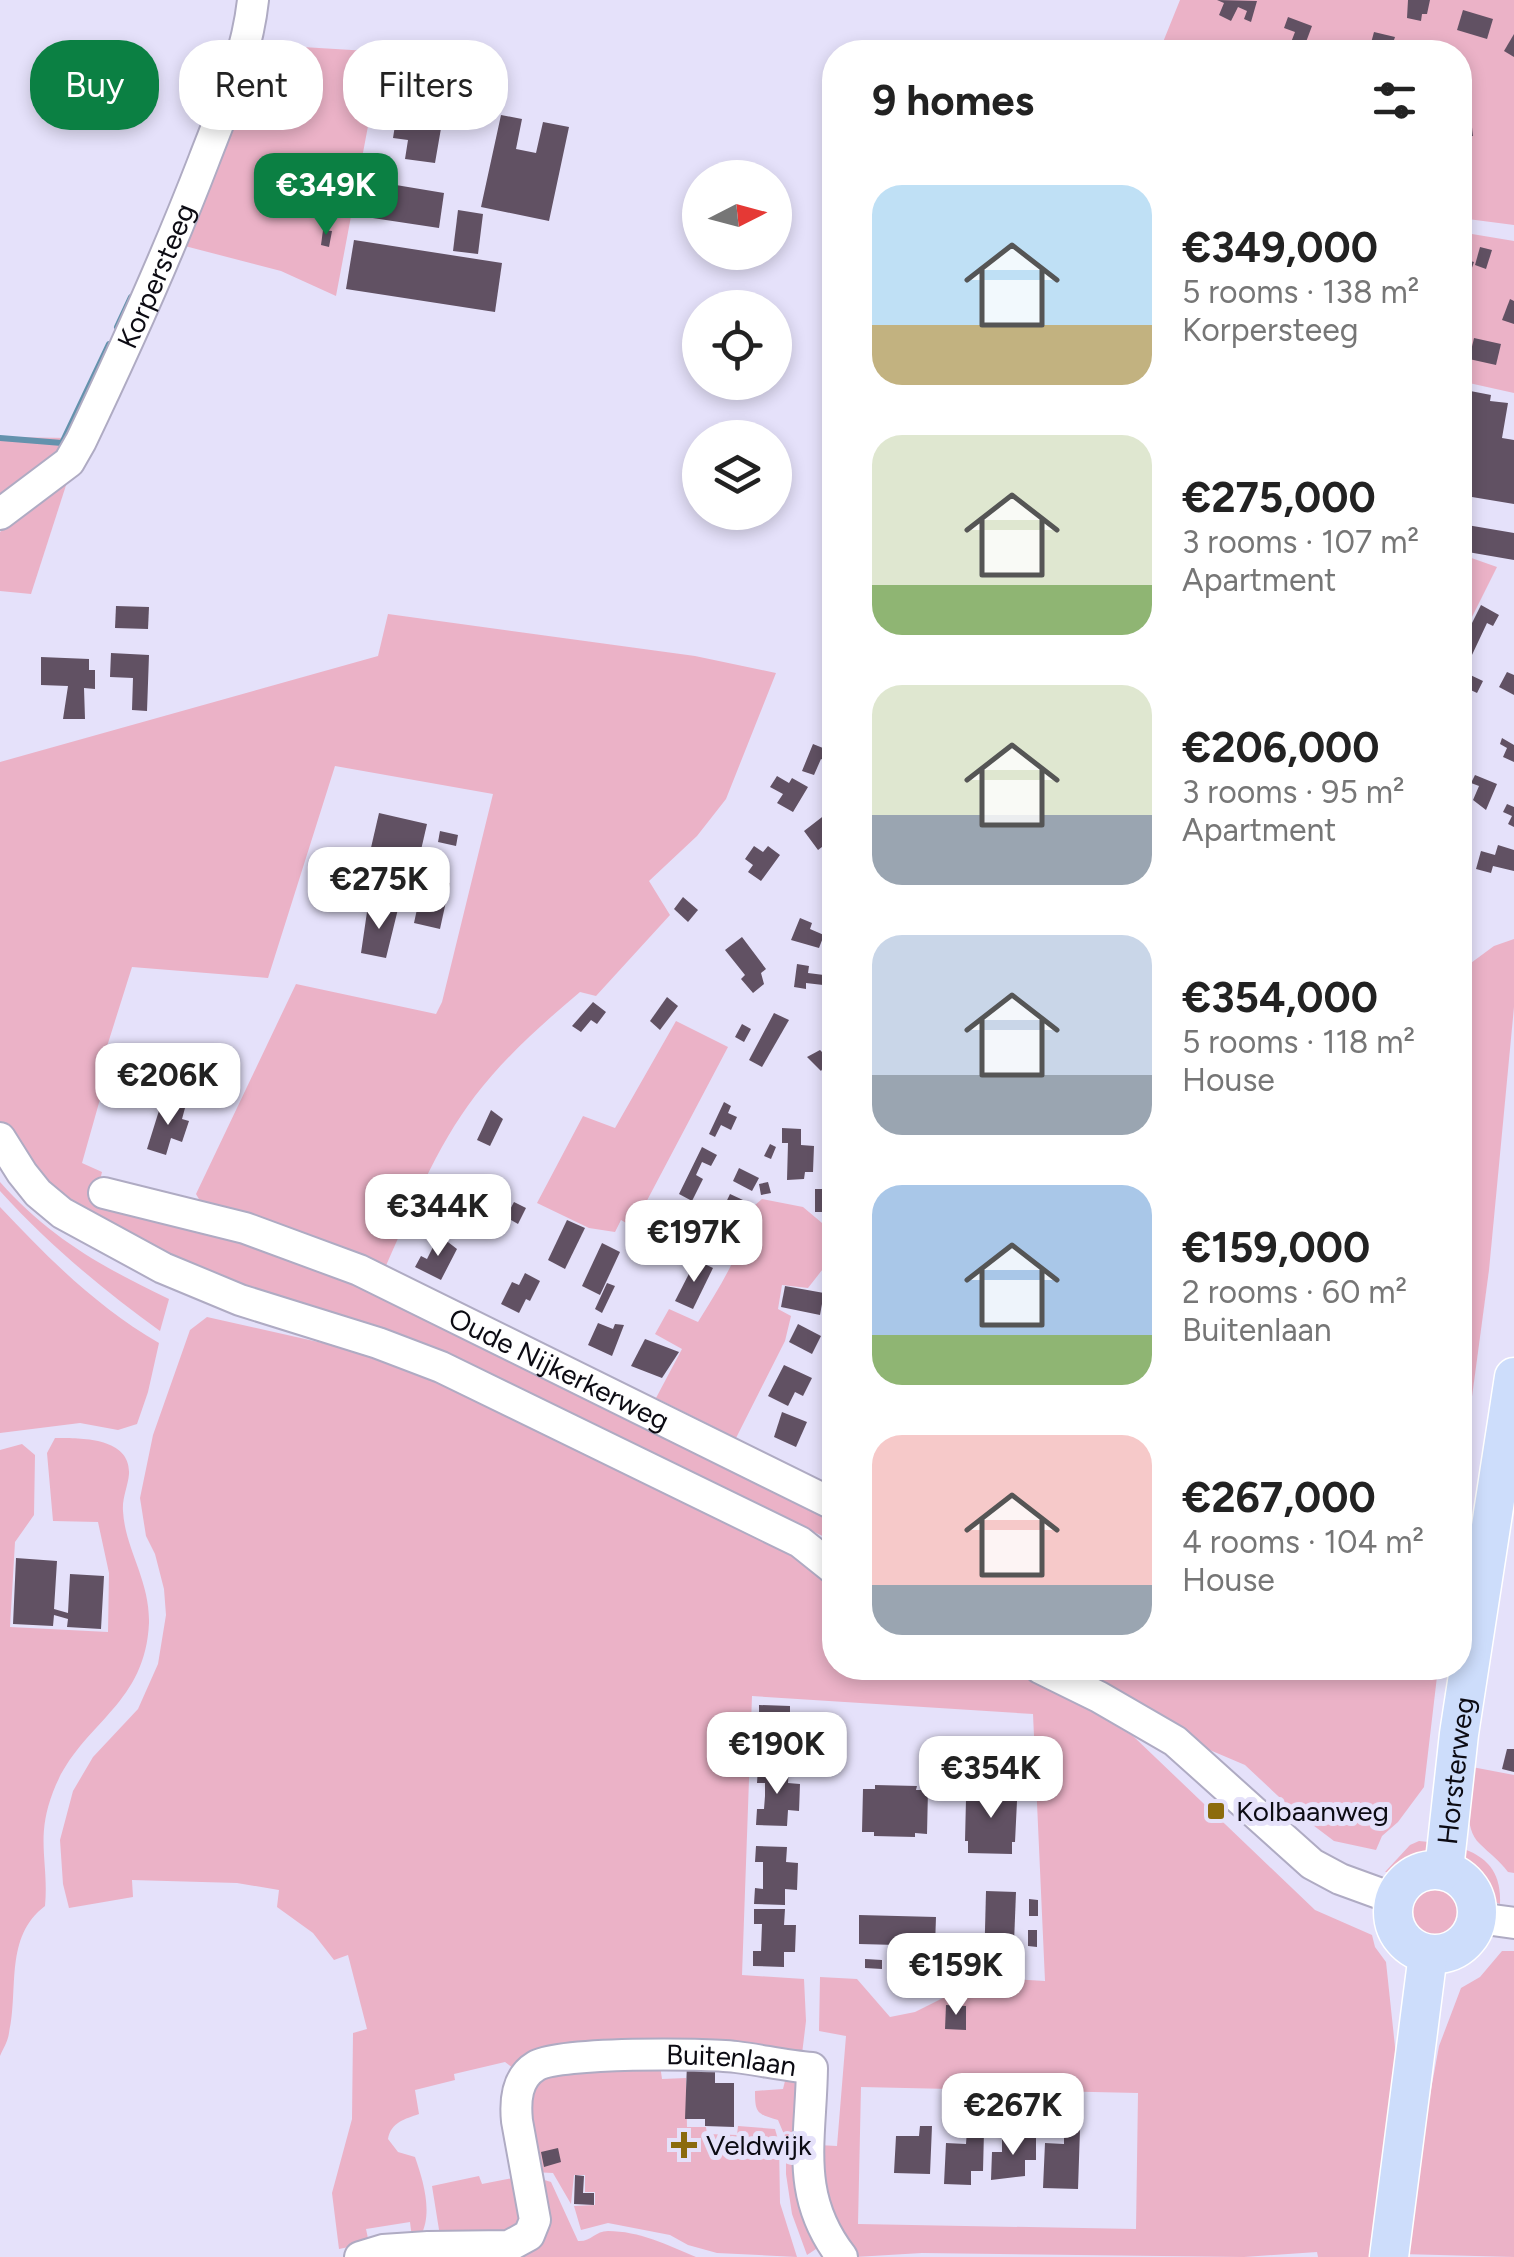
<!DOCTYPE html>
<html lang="en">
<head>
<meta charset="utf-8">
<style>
	body { margin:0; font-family:Figtree,sans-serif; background:#f6f6f6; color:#222; height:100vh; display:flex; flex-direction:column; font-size:38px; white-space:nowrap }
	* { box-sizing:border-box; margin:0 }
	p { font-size:32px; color:#767676 }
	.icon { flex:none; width:55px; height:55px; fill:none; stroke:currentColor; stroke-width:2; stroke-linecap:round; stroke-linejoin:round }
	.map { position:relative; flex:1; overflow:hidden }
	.side { position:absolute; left:822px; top:40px; width:650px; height:1640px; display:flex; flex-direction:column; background:#fff; border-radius:40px; box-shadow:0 5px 15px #0003 }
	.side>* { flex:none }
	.guide { position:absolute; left:30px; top:40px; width:642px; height:90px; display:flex; gap:20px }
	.needle { width:65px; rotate:84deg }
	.controls { position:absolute; left:682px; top:160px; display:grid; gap:20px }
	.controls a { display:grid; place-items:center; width:110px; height:110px; border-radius:50%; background:#fff; box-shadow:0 5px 15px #0003; font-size:50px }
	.price { position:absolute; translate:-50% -85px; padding:0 22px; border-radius:20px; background:#fff; color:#222; font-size:32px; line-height:65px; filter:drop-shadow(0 2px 5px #0008) }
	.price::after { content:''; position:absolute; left:50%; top:60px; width:30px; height:22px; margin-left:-15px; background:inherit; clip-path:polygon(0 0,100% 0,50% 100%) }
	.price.current { background:#0b8043; color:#fff }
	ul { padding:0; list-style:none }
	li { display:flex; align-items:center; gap:30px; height:250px; padding:0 50px }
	li span { display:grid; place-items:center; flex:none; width:280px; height:200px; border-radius:30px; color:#555 }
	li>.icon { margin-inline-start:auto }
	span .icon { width:120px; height:120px; fill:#fffc; stroke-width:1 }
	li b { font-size:42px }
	h2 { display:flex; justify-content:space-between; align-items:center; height:120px; padding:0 50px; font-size:42px }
	.pill { padding:0 35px; border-radius:40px; background:#fff; box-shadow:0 5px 15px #0003; font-size:35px; line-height:90px }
	.pill.current { background:#0b8043; color:#fff }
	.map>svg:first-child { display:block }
	.green { fill:#ebb2c7; fill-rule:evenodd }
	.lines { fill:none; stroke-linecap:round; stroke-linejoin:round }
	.stream { stroke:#6492ad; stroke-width:6 }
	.building { fill:#615163 }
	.minor-casing { stroke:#afabc3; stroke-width:34 }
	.major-casing { stroke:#fff; stroke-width:41 }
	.minor { stroke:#fff; stroke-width:30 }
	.major { stroke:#cdddfb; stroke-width:38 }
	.poi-dot { fill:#8c6b0d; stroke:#e5e1fa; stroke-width:4 }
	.labels { text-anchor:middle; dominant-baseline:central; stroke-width:10; stroke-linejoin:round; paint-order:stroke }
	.street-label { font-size:28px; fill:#0c0b13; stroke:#e5e1fa }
	.poi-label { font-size:28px; fill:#0c0b13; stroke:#e5e1fa; text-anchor:start }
</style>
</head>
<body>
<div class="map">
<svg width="1514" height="2257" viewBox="0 0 1514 2257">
	<rect width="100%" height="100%" fill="#e5e1fa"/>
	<g class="green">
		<path d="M1180 0H1514V225L1460 218V52H1159Z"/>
		<path d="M270 45 417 54 446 66 438 89H375L336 296 281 271 181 245 252 62Z"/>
		<path d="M1460 232 1514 241V393L1460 381Z"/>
		<path d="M0 437 72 438 55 463 0 505Z"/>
		<path d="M69 476 31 594 0 591V532Z"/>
		<path d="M1460 554 1497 567 1460 641Z"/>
		<path d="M388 614 695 656 776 673 726 799 697 836 649 881 670 915 596 996 580 992C542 1024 506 1056 475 1096 436 1147 411 1210 385 1268 322 1236 268 1218 200 1201L196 1194 296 984 436 1014 442 1002 493 794 335 766 268 978 132 967 98 1075 106 1078 82 1163 102 1172 95 1201 211 1229 351 1273 835 1514V1542L452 1358 271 1304 66 1204 8 1139 0 1122V762L378 656Z"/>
		<path d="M1514 939V1007L1489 1270 1460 1486V971L1494 946Z"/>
		<path d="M676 1021 728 1047 633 1227 621 1220 615 1232 589 1228 537 1203 583 1116 615 1128Z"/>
		<path d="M0 1182C50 1238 102 1267 169 1299L160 1331C102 1289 48 1244 0 1191Z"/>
		<path d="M762 1199 803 1207 828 1228 826 1265 808 1288 782 1285 778 1309 791 1316 785 1341 736 1438 656 1398 682 1349 655 1334 669 1309 698 1322C711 1301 725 1279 735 1257 747 1230 733 1223 762 1199Z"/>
		<path d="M0 1207C49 1259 97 1307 159 1343L148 1392 137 1424 118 1430 80 1423 0 1433Z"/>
		<path d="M207 1317 376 1355 483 1398 736 1522 835 1581V1668H1006L1043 1683 1133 1736 1315 1910 1372 1935 1375 1947 1386 1962 1396 2056 1379 2257H1318L1317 2252 1244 2257 922 2253 855 2257 820 2191 818 2145 837 2146 846 2036 819 2031 820 1977 857 1979 890 2017 915 2012 947 1996V1975L1045 1981 1033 1714 752 1696 742 1975 804 1979 806 2021 802 2054 518 2072 505 2062 454 2074 455 2080 415 2090 419 2114C405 2119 391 2122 388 2139L398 2152 415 2157C423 2180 433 2212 421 2235L412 2238 410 2222 366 2229 369 2243 339 2249 332 2193 352 2119 353 2033 367 2029 348 1955 334 1960 313 1933 277 1907 279 1890 237 1883 132 1880 133 1897 69 1908 63 1884 60 1840 73 1791 93 1757 138 1709 158 1664 166 1615 164 1589 155 1554 146 1536 140 1498 153 1435 190 1330ZM861 2087 1138 2093 1136 2229 858 2224Z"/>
		<path d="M55 1438C80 1438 131 1437 129 1474 128 1486 122 1498 123 1511 125 1549 150 1580 149 1623 145 1708 79 1723 53 1792 35 1839 49 1862 45 1906 4 1937 19 1989 9 2033 8 2041 3 2049 0 2056V1450L22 1444 35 1455 34 1515 15 1542 10 1627 108 1632 109 1573 98 1522 53 1521 47 1453Z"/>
		<path d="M1067 1668H1438L1424 1787 1398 1822 1382 1836 1376 1850 1334 1841 1293 1810 1245 1765 1198 1745Z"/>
		<path d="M1472 1767 1514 1775V1873L1508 1872C1499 1860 1490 1854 1480 1844 1461 1826 1471 1790 1472 1767Z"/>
		<path d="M1419 1841 1429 1842C1423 1868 1410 1875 1385 1872L1410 1845Z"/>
		<path d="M1464 1849C1491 1859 1501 1876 1500 1904 1480 1897 1460 1871 1464 1849Z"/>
		<circle cx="1435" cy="1912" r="23"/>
		<path d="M1375 1912C1394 1925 1403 1946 1408 1967L1380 1940Z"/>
		<path d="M1489 1939C1481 1958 1465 1968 1446 1973 1455 1953 1468 1943 1489 1939Z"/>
		<path d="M1502 1951H1514V2257L1401 2254 1439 2046 1461 1988 1480 1977Z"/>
		<path d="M660 2065 662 2079 686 2078 687 2127H706L707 2134 737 2135 738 2126 775 2129 779 2143 780 2203 797 2257 717 2253 688 2245 670 2235 608 2223 581 2230 574 2206 595 2205V2192H585V2175H574L571 2204 553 2173 533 2172 523 2120 539 2072Z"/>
		<path d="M787 2073 796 2075 817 2241 816 2249 807 2255 792 2214 786 2174V2139L778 2120C757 2114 755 2113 755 2091L783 2089Z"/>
		<path d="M479 2176 482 2184 518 2177 520 2233 440 2236 432 2186Z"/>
		<path d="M538 2178 551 2182 578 2241C591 2242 595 2231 608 2231 639 2231 668 2245 696 2257H404L514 2254Z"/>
	</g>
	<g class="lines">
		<g class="stream">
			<path d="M117 327 131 297"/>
			<path d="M0 438 62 443 109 344"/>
		</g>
	</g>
	<g class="building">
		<path d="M1217 0 1257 1 1251 22 1244 19 1247 11 1238 7 1231 21 1219 15 1224 3Z"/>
		<path d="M1408 0H1430L1427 14H1422L1421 21 1407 18Z"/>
		<path d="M1463 10 1493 19 1487 39 1457 30Z"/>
		<path d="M1288 17 1312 26 1303 50 1290 45 1295 32 1284 28Z"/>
		<path d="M1374 32 1395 37 1391 49 1371 43Z"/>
		<path d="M1514 34V57L1504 51Z"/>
		<path d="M1460 56 1470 74 1460 80Z"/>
		<path d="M399 100 444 111 435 163 405 159 408 140 393 138Z"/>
		<path d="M1470 111 1473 136 1460 137V112Z"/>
		<path d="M501 115 522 119 516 149 536 153 543 122 569 127 549 221 481 207Z"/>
		<path d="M372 181 444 193 439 228 366 217Z"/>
		<path d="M458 210 483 214 478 254 453 251Z"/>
		<path d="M323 230 332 231 329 247 321 245Z"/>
		<path d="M354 240 502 263 495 312 346 289Z"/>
		<path d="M1480 247 1492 250 1486 269 1475 265Z"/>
		<path d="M1460 258 1474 262 1466 285 1460 283Z"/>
		<path d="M1510 299 1514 301V324L1502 320Z"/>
		<path d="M1474 338 1501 344 1496 365 1469 359Z"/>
		<path d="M1460 389 1491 395 1490 401 1508 403 1502 438 1514 440V504L1460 495Z"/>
		<path d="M1467 525 1514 533V560L1462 551Z"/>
		<path d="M1481 605 1499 615 1493 626 1487 623 1464 672 1483 681 1477 693 1460 685V647Z"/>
		<path d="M116 606 149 607 148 629 115 628Z"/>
		<path d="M111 653 149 655 147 711 132 710 133 678 110 677Z"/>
		<path d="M41 657 89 659V670H95V689L84 688 85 719H63L68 686 41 685Z"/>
		<path d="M1507 672 1514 675V695L1499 687Z"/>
		<path d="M1502 738 1514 745V762L1503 757 1507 748 1500 744Z"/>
		<path d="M832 740 835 742 833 764 821 759 814 775 802 771 813 744 828 750Z"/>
		<path d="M1475 775 1497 784 1486 810 1473 800 1479 786 1471 783Z"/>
		<path d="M777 776 789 783 792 778 808 787 793 812 777 803 783 794 770 787Z"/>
		<path d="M1507 804 1514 807V827L1508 824 1512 816 1503 812Z"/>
		<path d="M379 813 427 824 418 863 370 852Z"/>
		<path d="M826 814 835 826 828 830 834 838 818 850 804 831Z"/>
		<path d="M440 831 458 835 456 846 438 842Z"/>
		<path d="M1498 845 1514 850V871L1493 866 1491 873 1476 869 1481 851 1495 855Z"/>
		<path d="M754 846 763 852 768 846 780 855 761 881 748 872 753 865 745 859Z"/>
		<path d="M424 877 450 883 440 929 414 923Z"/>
		<path d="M683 897 698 910 688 922 674 909Z"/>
		<path d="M382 906 398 909 386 958 361 953 367 912 381 915Z"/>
		<path d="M832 916H835V943L831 942Z"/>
		<path d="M800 918 812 923 810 929 824 935 819 948 791 940Z"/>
		<path d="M742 937 766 969 761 973 764 984 753 993 741 979 745 975 725 950Z"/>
		<path d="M826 953 835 957V967L822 963Z"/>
		<path d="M797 964 809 966 808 973 824 975 823 985 806 983V989L794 987Z"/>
		<path d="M667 997 678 1006 660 1030 650 1021Z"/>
		<path d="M593 1002 606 1012 597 1024 591 1020 581 1032 572 1026Z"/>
		<path d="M774 1013 789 1020 762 1067 749 1060Z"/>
		<path d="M742 1024 751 1029 744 1042 735 1037Z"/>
		<path d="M115 1047 162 1061 155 1082 109 1068Z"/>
		<path d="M820 1050 829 1059 821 1071 807 1057Z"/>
		<path d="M181 1071 186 1075 184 1081 178 1083 174 1078 175 1072Z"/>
		<path d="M162 1101 185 1108 182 1119 189 1121 182 1142 171 1138 166 1155 147 1149Z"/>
		<path d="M724 1102 731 1106 728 1113 737 1117 731 1130 721 1125 715 1137 709 1134Z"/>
		<path d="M491 1110 503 1119 490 1146 477 1140Z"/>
		<path d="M782 1128 801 1129V1145L814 1146 813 1172H805L804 1179 787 1180 788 1143H782Z"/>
		<path d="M770 1144 776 1147 771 1159 764 1156Z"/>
		<path d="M702 1147 717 1155 711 1166 702 1162 696 1175 703 1179 692 1201 679 1194Z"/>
		<path d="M739 1168 759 1178 752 1191 733 1181Z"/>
		<path d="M768 1182 771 1193 761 1195 759 1184Z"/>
		<rect x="815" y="1189" width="11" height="23"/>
		<path d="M730 1194 743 1200 728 1232 715 1225Z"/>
		<path d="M464 1201 473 1205 469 1213 482 1219 473 1235 452 1224Z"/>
		<path d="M514 1202 526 1208 518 1224 506 1217Z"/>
		<path d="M661 1210 685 1223 667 1259 657 1254 660 1248 653 1244 649 1251 628 1240 634 1228 656 1239 660 1231 653 1227Z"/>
		<path d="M567 1220 585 1228 565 1269 548 1260Z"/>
		<path d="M437 1239H444L457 1249 441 1280 415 1267 421 1256 427 1259Z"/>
		<path d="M602 1243 620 1252 600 1295 582 1286Z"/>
		<path d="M696 1260 713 1268 693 1309 675 1301Z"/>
		<path d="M525 1273 540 1281 530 1301 526 1299 519 1313 501 1304 512 1282 519 1285Z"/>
		<path d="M607 1283 615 1286 602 1313 595 1309Z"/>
		<path d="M785 1286 824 1293 820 1315 781 1307Z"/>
		<path d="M598 1323 613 1329 615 1324 624 1325 612 1356 588 1345Z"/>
		<path d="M798 1324 821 1336 812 1354 789 1342Z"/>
		<path d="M645 1339 679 1352 662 1378 631 1366Z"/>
		<path d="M784 1365 812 1378 803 1396 795 1392 788 1406 768 1396Z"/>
		<path d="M782 1412 807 1422 796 1447 774 1437Z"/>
		<path d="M16 1558 57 1561 54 1609 68 1613 70 1574 104 1576 101 1629 67 1627 68 1619 54 1615 53 1626 13 1624Z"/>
		<path d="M759 1705 790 1706V1722H801V1749L789 1748V1764L758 1763V1747H766L767 1721H759Z"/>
		<path d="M1507 1749H1514V1772L1502 1769Z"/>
		<path d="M758 1767 789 1768 788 1783 800 1784 799 1811 788 1810 787 1826 756 1825 757 1809H764L765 1796V1783H757Z"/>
		<path d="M875 1785 917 1786 916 1790H928L927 1834 915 1833V1837L874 1836V1832H862L863 1789H875Z"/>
		<path d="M970 1788 1013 1789V1801H1017L1015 1842H1012V1854L968 1853V1841H965L966 1799 969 1800Z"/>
		<path d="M756 1846 787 1847 786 1862 798 1863 797 1890 785 1889V1905L754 1904 755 1888 763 1889V1862H755Z"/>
		<path d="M986 1891 1016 1892 1013 1968H984Z"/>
		<path d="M1029 1899 1038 1900V1916H1029Z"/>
		<path d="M754 1909H785L784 1925H796L795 1952H784V1967L753 1966V1951H761L762 1924H754Z"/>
		<path d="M859 1915 936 1917 935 1946 859 1944Z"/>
		<path d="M1028 1930H1037V1947L1028 1946Z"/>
		<path d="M865 1959 882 1960V1969L865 1968Z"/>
		<path d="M896 1960 912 1961V1969H896Z"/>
		<path d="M946 2005 966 2006V2030L945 2029Z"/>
		<path d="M687 2063 715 2064V2083H734V2127L705 2126V2119H685Z"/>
		<path d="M920 2126H932L930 2174 894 2173 896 2136H919Z"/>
		<path d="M1064 2129H1080L1078 2189 1043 2188 1045 2143 1064 2144Z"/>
		<path d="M967 2130 984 2131 983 2171H971V2185L944 2184 946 2143 966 2144Z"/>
		<path d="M1002 2137 1036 2138V2160H1025V2176L991 2180 992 2152H1002Z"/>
		<path d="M558 2148 561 2162 544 2167 541 2152Z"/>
		<path d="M575 2175 584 2176 583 2193H594V2205L574 2204Z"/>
	</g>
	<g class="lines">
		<defs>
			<g id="minor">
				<path id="s1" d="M0 514 69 462 81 441C125 349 167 256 204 160 224 108 247 56 253 0"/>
				<path d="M0 1138 22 1173 38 1193 62 1213 163 1268 240 1300 378 1343 441 1367 800 1542 835 1570"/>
				<path id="s2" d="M104 1193 245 1228 359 1270 835 1505"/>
				<path d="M1040 1668 1099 1697 1175 1741 1312 1864 1340 1879 1395 1899"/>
				<path d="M1478 1918 1514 1923"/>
				<path id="s3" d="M360 2257 383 2250 428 2247 509 2246 529 2235 535 2220 517 2121C515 2101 516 2078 536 2066 559 2052 704 2053 736 2057 761 2060 786 2066 812 2068 811 2141 794 2195 842 2257"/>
			</g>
			<g id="major">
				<circle cx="1435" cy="1912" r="42"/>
				<path id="s4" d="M1444 1870 1459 1734 1514 1377"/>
				<path d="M1389 2257 1428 1954"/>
			</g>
		</defs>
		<use href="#minor" class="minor-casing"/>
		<use href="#major" class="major-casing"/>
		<use href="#minor" class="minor"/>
		<use href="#major" class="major"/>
	</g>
	<g class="poi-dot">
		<rect x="1206" y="1801" width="20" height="20" rx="5"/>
		<path d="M679 2130h10v10h10v10h-10v10h-10v-10h-10v-10h10z"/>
	</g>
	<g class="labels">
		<g class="street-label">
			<text stroke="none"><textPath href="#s1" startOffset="292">Korpersteeg</textPath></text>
			<text stroke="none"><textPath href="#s2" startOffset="490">Oude Nijkerkerweg</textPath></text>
			<text stroke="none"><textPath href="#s4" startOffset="100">Horsterweg</textPath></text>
			<text stroke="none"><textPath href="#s3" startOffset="548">Buitenlaan</textPath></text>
		</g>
		<g class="poi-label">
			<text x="1236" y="1811">Kolbaanweg</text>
			<text x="706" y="2145">Veldwijk</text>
		</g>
	</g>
</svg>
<div class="controls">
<a><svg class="needle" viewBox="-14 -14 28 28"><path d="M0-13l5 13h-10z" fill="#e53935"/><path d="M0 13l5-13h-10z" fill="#767676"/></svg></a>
<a><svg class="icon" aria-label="locate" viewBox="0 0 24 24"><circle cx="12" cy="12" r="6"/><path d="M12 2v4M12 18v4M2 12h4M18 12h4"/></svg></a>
<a><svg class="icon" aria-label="layers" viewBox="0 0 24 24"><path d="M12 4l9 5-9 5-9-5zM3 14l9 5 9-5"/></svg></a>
</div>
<b class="price current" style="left:326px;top:238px">€349K</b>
<b class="price" style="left:379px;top:932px">€275K</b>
<b class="price" style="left:168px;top:1128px">€206K</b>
<b class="price" style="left:438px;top:1259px">€344K</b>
<b class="price" style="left:694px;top:1285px">€197K</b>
<b class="price" style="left:777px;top:1797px">€190K</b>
<b class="price" style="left:991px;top:1821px">€354K</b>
<b class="price" style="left:956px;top:2018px">€159K</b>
<b class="price" style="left:1013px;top:2158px">€267K</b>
<div class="guide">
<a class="pill current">Buy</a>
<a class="pill">Rent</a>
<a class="pill">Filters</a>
</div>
<section class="side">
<h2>9 homes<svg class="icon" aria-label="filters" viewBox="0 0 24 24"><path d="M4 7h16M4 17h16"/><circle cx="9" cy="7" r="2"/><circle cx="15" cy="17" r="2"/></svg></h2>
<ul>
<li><span style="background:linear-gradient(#bfe0f5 70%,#c2b280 0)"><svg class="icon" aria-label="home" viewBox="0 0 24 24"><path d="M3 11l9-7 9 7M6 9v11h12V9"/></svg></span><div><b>€349,000</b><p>5 rooms · 138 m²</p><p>Korpersteeg</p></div></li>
<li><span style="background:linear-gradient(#dfe7d0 75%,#8fb573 0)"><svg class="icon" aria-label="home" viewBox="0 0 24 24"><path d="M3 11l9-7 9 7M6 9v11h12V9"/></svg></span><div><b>€275,000</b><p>3 rooms · 107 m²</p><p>Apartment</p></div></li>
<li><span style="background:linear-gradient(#dfe7d0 65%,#9aa5b1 0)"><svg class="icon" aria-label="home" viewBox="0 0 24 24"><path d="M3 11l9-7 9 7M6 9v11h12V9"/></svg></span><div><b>€206,000</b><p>3 rooms · 95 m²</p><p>Apartment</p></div></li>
<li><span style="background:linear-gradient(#c9d6e8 70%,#9aa5b1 0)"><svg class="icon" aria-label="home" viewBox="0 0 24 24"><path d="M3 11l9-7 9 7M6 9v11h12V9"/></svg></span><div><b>€354,000</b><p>5 rooms · 118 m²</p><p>House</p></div></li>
<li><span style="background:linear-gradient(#a9c7e8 75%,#8fb573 0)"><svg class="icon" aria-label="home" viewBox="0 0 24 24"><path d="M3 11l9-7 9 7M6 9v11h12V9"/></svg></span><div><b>€159,000</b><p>2 rooms · 60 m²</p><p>Buitenlaan</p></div></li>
<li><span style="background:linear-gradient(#f6c9c9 75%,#9aa5b1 0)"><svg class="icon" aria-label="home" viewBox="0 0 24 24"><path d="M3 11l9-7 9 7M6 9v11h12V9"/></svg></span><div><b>€267,000</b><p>4 rooms · 104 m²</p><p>House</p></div></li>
</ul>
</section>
</div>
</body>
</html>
